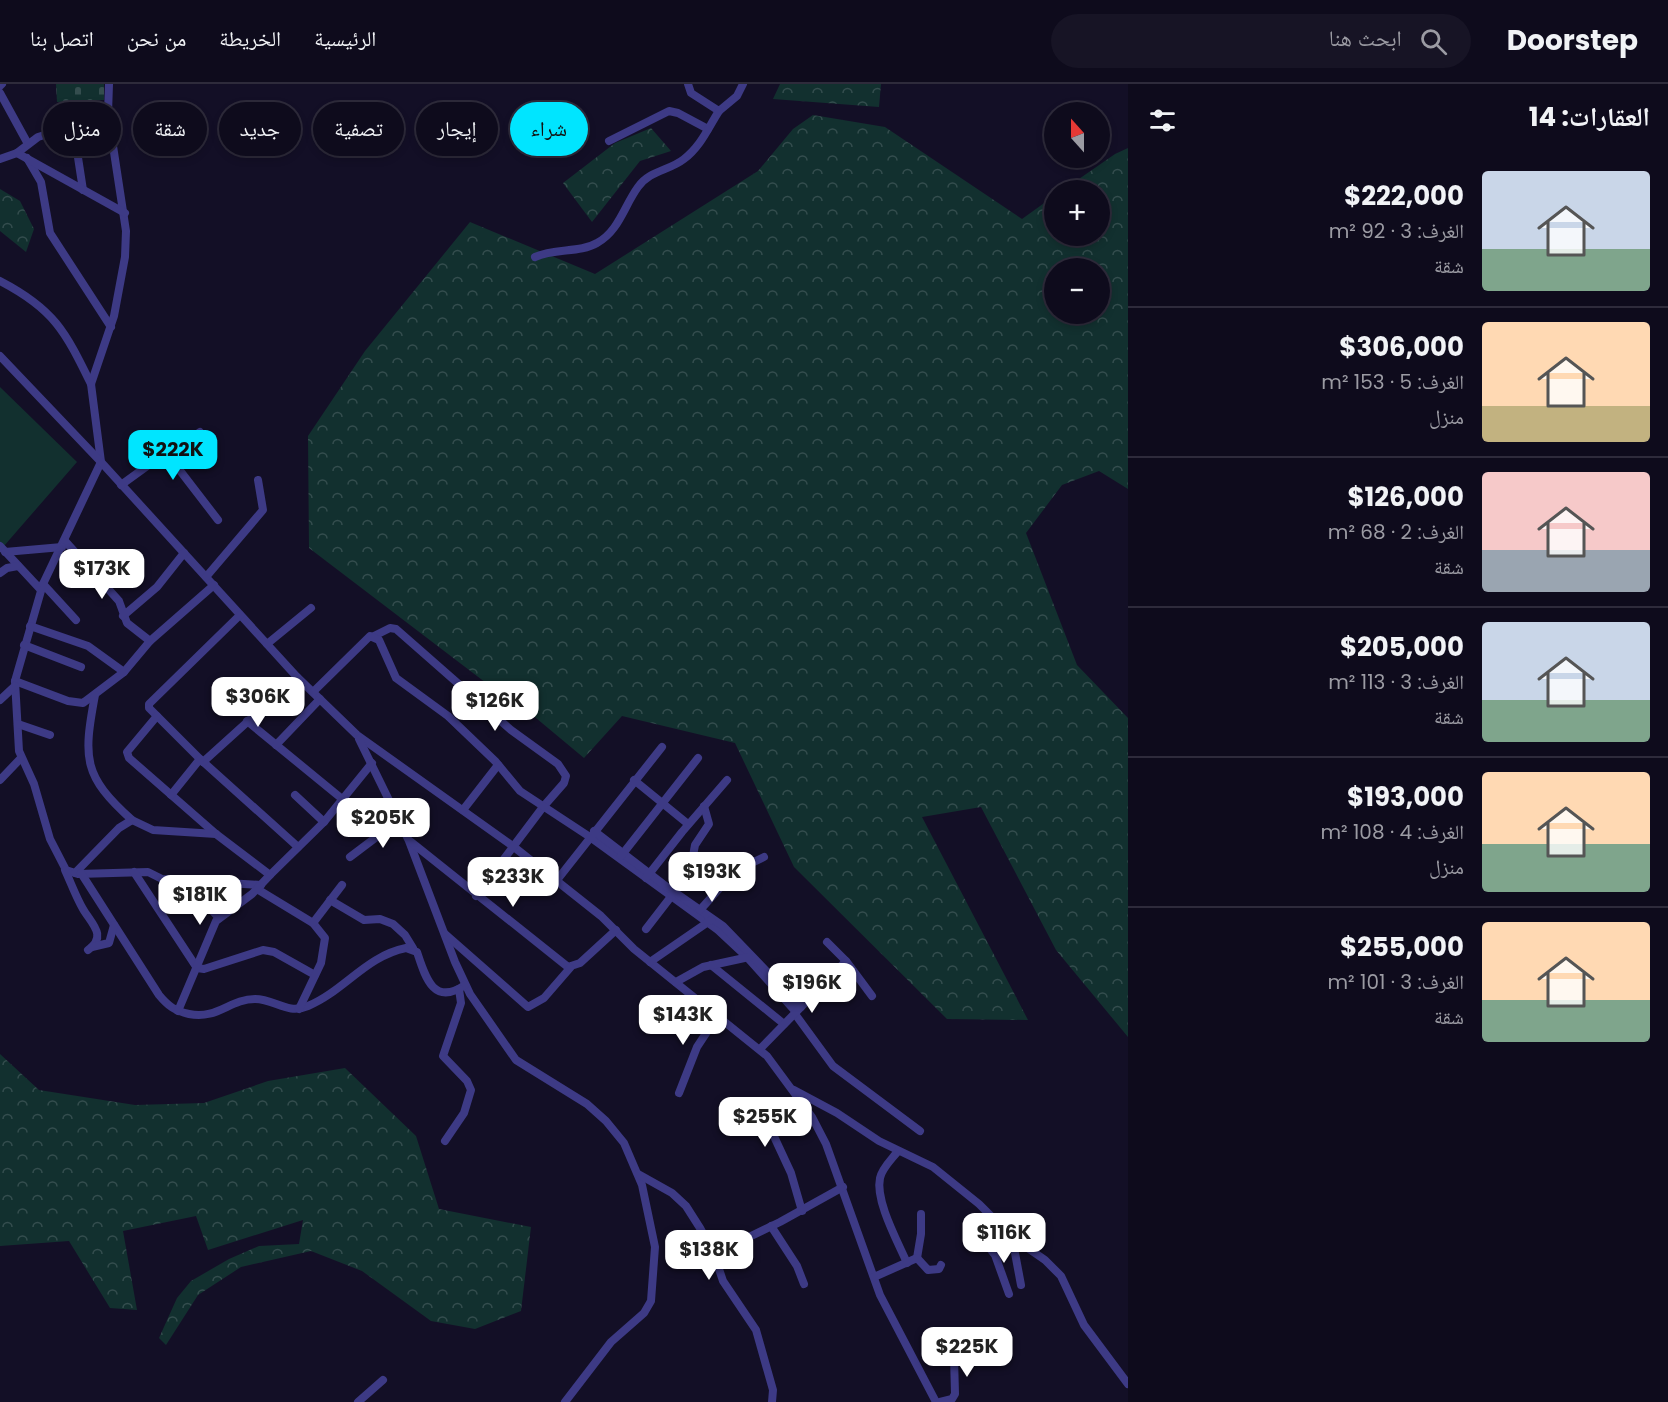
<!DOCTYPE html>
<html lang="ar">
<head>
<meta charset="utf-8">
<style>
	body { margin:0; font-family:Poppins,"Noto Naskh Arabic",sans-serif; background:#171425; color:#f1f3f6; direction:rtl; height:100vh; display:flex; flex-direction:column; font-size:22px; white-space:nowrap }
	* { box-sizing:border-box; margin:0 }
	p { font-size:20px; color:#9b9ba3 }
	.icon { flex:none; width:33px; height:33px; fill:none; stroke:currentColor; stroke-width:2; stroke-linecap:round; stroke-linejoin:round }
	.map { position:relative; flex:1; overflow:hidden; direction:ltr }
	.details { display:flex; flex-direction:column; background:#0e0b1c; width:540px }
	.details>* { flex:none }
	.guide { position:absolute; left:18px; top:18px; width:570px; height:54px; direction:rtl; display:flex; gap:12px }
	.needle { width:39px; rotate:339deg }
	.tools { position:absolute; left:1044px; top:18px; display:grid; gap:12px }
	.tools a { display:grid; place-items:center; width:66px; height:66px; border-radius:50%; background:#0e0b1c; box-shadow:0 3px 9px #0003,0 0 0 2px #2e2b3b; font-size:30px }
	.price { position:absolute; translate:-50% -51px; padding:0 14px; border-radius:12px; background:#fff; color:#222; font-size:20px; line-height:39px; filter:drop-shadow(0 2px 3px #0008) }
	.price::after { content:''; position:absolute; left:50%; top:36px; width:18px; height:14px; margin-left:-9px; background:inherit; clip-path:polygon(0 0,100% 0,50% 100%) }
	.price.on { background:#00e5ff; color:#111 }
	ul { padding:0; list-style:none }
	li { display:flex; align-items:center; gap:18px; height:150px; padding:0 18px }
	li+li { border-top:2px solid #2e2b3b }
	li span { display:grid; place-items:center; flex:none; width:168px; height:120px; border-radius:6px; color:#555 }
	li>.icon { margin-inline-start:auto }
	span .icon { width:72px; height:72px; fill:#fffc; stroke-width:1 }
	li b { font-size:26px }
	h2 { display:flex; justify-content:space-between; align-items:center; height:72px; padding:0 18px; font-size:26px }
	.pill { padding:0 21px; border-radius:27px; background:#0e0b1c; box-shadow:0 3px 9px #0003,0 0 0 2px #2e2b3b; font-size:21px; line-height:54px }
	.pill.on { background:#00e5ff; color:#111 }
	header { display:flex; align-items:center; gap:36px; box-sizing:border-box; height:84px; padding:0 30px; background:#0e0b1c; border-bottom:2px solid #2e2b3b }
	header strong { font-size:28px }
	nav { display:flex; gap:33px; margin-inline-start:auto; font-size:21px }
	.search { width:420px; height:54px; background:#171425; display:flex; align-items:center; gap:15px; box-sizing:border-box; padding:0 21px; border-radius:33px; color:#9b9ba3; font-size:22px }
	main { display:flex; flex:1; min-height:0 }
	.map>svg:first-child { display:block }
	.forest { fill:url(#forest-crowns); fill-rule:evenodd }
	.cemetery { fill:url(#cemetery-stones) }
	.park { fill:#12302f }
	.lines { fill:none; stroke-linecap:round; stroke-linejoin:round }
	.street { stroke:#3d3a85; stroke-width:8 }
</style>
</head>
<body>
<header>
<strong>Doorstep</strong>
<div class="search"><svg class="icon" aria-label="search" viewBox="0 0 24 24"><circle cx="10" cy="10" r="6"/><path d="M15 15l6 6"/></svg>ابحث هنا</div>
<nav><a>الرئيسية</a><a>الخريطة</a><a>من نحن</a><a>اتصل بنا</a></nav>
</header>
<main>
<section class="details">
<h2>العقارات: 14<svg class="icon" aria-label="filters" viewBox="0 0 24 24"><path d="M4 7h16M4 17h16"/><circle cx="9" cy="7" r="2"/><circle cx="15" cy="17" r="2"/></svg></h2>
<ul>
<li><span style="background:linear-gradient(#c9d6e8 65%,#7fa58c 0)"><svg class="icon" aria-label="home" viewBox="0 0 24 24"><path d="M3 11l9-7 9 7M6 9v11h12V9"/></svg></span><div><b>$222,000</b><p>الغرف: 3 · 92 m²</p><p>شقة</p></div></li>
<li><span style="background:linear-gradient(#ffd9b3 70%,#c2b280 0)"><svg class="icon" aria-label="home" viewBox="0 0 24 24"><path d="M3 11l9-7 9 7M6 9v11h12V9"/></svg></span><div><b>$306,000</b><p>الغرف: 5 · 153 m²</p><p>منزل</p></div></li>
<li><span style="background:linear-gradient(#f6c9c9 65%,#9aa5b1 0)"><svg class="icon" aria-label="home" viewBox="0 0 24 24"><path d="M3 11l9-7 9 7M6 9v11h12V9"/></svg></span><div><b>$126,000</b><p>الغرف: 2 · 68 m²</p><p>شقة</p></div></li>
<li><span style="background:linear-gradient(#c9d6e8 65%,#7fa58c 0)"><svg class="icon" aria-label="home" viewBox="0 0 24 24"><path d="M3 11l9-7 9 7M6 9v11h12V9"/></svg></span><div><b>$205,000</b><p>الغرف: 3 · 113 m²</p><p>شقة</p></div></li>
<li><span style="background:linear-gradient(#ffd9b3 60%,#7fa58c 0)"><svg class="icon" aria-label="home" viewBox="0 0 24 24"><path d="M3 11l9-7 9 7M6 9v11h12V9"/></svg></span><div><b>$193,000</b><p>الغرف: 4 · 108 m²</p><p>منزل</p></div></li>
<li><span style="background:linear-gradient(#ffd9b3 65%,#7fa58c 0)"><svg class="icon" aria-label="home" viewBox="0 0 24 24"><path d="M3 11l9-7 9 7M6 9v11h12V9"/></svg></span><div><b>$255,000</b><p>الغرف: 3 · 101 m²</p><p>شقة</p></div></li>
</ul>
</section>
<div class="map">
<svg width="1128" height="1318" viewBox="0 0 1128 1318">
	<defs>
		<pattern id="forest-crowns" width="20" height="18" patternUnits="userSpaceOnUse" patternTransform="scale(1.5)"><rect width="20" height="18" fill="#12302f"/><path d="M2 6a3 3 0 1 1 6 0M12 15a3 3 0 1 1 6 0" fill="none" stroke="#344d4e"/></pattern>
		<pattern id="cemetery-stones" width="16" height="16" patternUnits="userSpaceOnUse" patternTransform="scale(1.5)"><rect width="16" height="16" fill="#12302f"/><path d="M2 7V4a2 2 0 0 1 4 0v3zM10 15v-3a2 2 0 0 1 4 0v3z" fill="#344d4e"/></pattern>
	</defs>
	<rect width="100%" height="100%" fill="#130f26"/>
	<g class="forest">
		<path d="M780 0H881L879 23 773 15Z"/>
		<path d="M813 31 885 43 1022 135 1054 112V152H1100V106H1063L1115 70 1128 64V405L1099 387 1062 401 1026 449 1077 581 1128 634V953L1056 866 981 723 922 733 1028 936 947 935 794 783 735 659 622 632 584 674 524 624 494 605 309 464 308 352 365 267 470 138 595 190 758 87 793 45ZM1054 184H1100V230H1054Z"/>
		<path d="M651 44 671 67 640 77 592 138 563 99 615 59Z"/>
		<path d="M0 105 20 117 34 145 26 168 0 147Z"/>
		<path d="M0 970 39 1006 135 1021 204 1019 268 997 345 984 416 1052 439 1125 531 1143 521 1227 475 1245 431 1237 362 1187 311 1167 241 1183 198 1211 166 1261 159 1254 177 1214 191 1197 229 1175 259 1162 299 1160 303 1136 208 1166 196 1132 123 1147 137 1226 110 1224 69 1157 0 1162Z"/>
	</g>
	<path class="cemetery" d="M56 0H104V16L57 18Z"/>
	<path class="park" d="M0 303 77 378 4 462 0 458Z"/>
	<g class="lines">
		<g class="street">
			<path d="M109 0 108 29 126 147 125 173 114 232 91 300 101 378 43 500 15 597 19 667 34 700 50 755 66 786 78 790 148 788 162 795 261 801"/>
			<path d="M688 0 691 9 719 27 737 12 743 0"/>
			<path d="M0 2 2 0"/>
			<path d="M0 9 28 60"/>
			<path d="M609 57 669 27 678 29 708 45"/>
			<path d="M17 69 38 53 70 43 75 54 83 106"/>
			<path d="M27 74 41 98 50 149 111 243"/>
			<path d="M0 75 17 69 125 129"/>
			<path d="M535 173C555 164 580 169 597 159 619 147 624 122 638 103 650 86 669 87 684 75 701 62 708 44 719 27"/>
			<path d="M0 197C54 225 65 247 91 300"/>
			<path d="M0 272 101 378 297 593 357 651 514 763 601 832 634 865 767 972 812 1033 826 1060 880 1211 936 1318"/>
			<path d="M168 371 200 348"/>
			<path d="M121 401 161 372 168 371 218 436"/>
			<path d="M65 457 119 517 127 539 150 557"/>
			<path d="M0 462 41 506"/>
			<path d="M5 468 62 463"/>
			<path d="M0 489 7 484 18 482"/>
			<path d="M206 493 263 426 258 396"/>
			<path d="M43 500 76 536"/>
			<path d="M240 531 149 620V624L200 675 298 763"/>
			<path d="M123 532 157 503 184 469"/>
			<path d="M30 542 88 562 124 588"/>
			<path d="M374 552 390 544 396 545 511 646 558 680 566 692 564 699 543 723 476 812"/>
			<path d="M267 560 311 524"/>
			<path d="M24 561 81 583"/>
			<path d="M15 597 68 617 83 619 124 588 150 557 214 501"/>
			<path d="M313 608 370 552 379 556 396 594 448 632 496 678 520 707 590 753 718 846 747 873 796 928"/>
			<path d="M95 611C83 675 83 692 132 736"/>
			<path d="M0 616 15 602"/>
			<path d="M157 632 127 668 129 674 216 750 270 791 324 738 372 679"/>
			<path d="M247 637 341 714"/>
			<path d="M18 640 50 651"/>
			<path d="M359 655 409 757 455 878 470 910 516 976 587 1020 606 1037 624 1059 642 1101 655 1163 651 1217 644 1229 611 1258 565 1318"/>
			<path d="M276 661 320 615"/>
			<path d="M203 678 297 593"/>
			<path d="M0 696 21 674"/>
			<path d="M634 696 688 740"/>
			<path d="M171 711 200 675"/>
			<path d="M295 711 324 738"/>
			<path d="M463 726 498 681"/>
			<path d="M594 747 663 800 723 842 801 923"/>
			<path d="M411 758 568 883 580 879 616 846"/>
			<path d="M621 772 698 674"/>
			<path d="M350 773 399 736"/>
			<path d="M65 786C71 799 76 813 83 825 91 839 108 852 88 866"/>
			<path d="M134 788 197 884 204 885 263 866 274 868 315 891"/>
			<path d="M75 789 119 744 132 736 153 746 216 750"/>
			<path d="M81 789 159 911C168 922 175 927 189 930 217 936 230 915 255 915 275 915 287 931 308 922 344 907 366 872 406 864L417 868C425 892 433 923 465 901"/>
			<path d="M646 794 682 748 727 696"/>
			<path d="M557 796 662 663"/>
			<path d="M195 797 209 823 219 834"/>
			<path d="M257 805 313 839 325 854 321 879 299 925"/>
			<path d="M330 816 364 836 380 835 393 840 405 851 413 864"/>
			<path d="M700 826 735 787 764 773"/>
			<path d="M313 839 342 801"/>
			<path d="M646 845 690 788 695 761 709 740 704 722"/>
			<path d="M445 850 528 923 544 914 570 884"/>
			<path d="M827 858 846 877 872 912"/>
			<path d="M92 863 109 859 114 841"/>
			<path d="M650 878 711 836"/>
			<path d="M711 881 784 940"/>
			<path d="M676 898 703 883 749 873"/>
			<path d="M178 927 216 837 252 810 270 791"/>
			<path d="M795 930 833 982 920 1047"/>
			<path d="M760 965 846 877"/>
			<path d="M794 1006 837 1029 879 1057 933 1083 979 1120 1012 1153 1045 1176 1061 1192 1084 1241 1128 1300"/>
			<path d="M679 1009 697 963 718 931"/>
			<path d="M445 1057 464 1029 471 1006 467 997 443 972 461 919 459 905"/>
			<path d="M898 1067C892 1075 882 1084 880 1094 875 1117 898 1158 907 1179"/>
			<path d="M638 1090 672 1109 686 1122 700 1144 714 1170 723 1197 756 1246 773 1306 772 1318"/>
			<path d="M802 1127 791 1089 771 1046 803 1022"/>
			<path d="M988 1130 979 1143V1151L995 1171 1009 1210"/>
			<path d="M771 1142 797 1182 804 1200"/>
			<path d="M1012 1153 1021 1201"/>
			<path d="M714 1170 780 1138 843 1103"/>
			<path d="M917 1174 921 1150V1130"/>
			<path d="M874 1193 917 1174 928 1186 939 1185 941 1181"/>
			<path d="M358 1318 383 1296"/>
			<path d="M940 1318 952 1315 955 1310 954 1272 945 1250"/>
		</g>
	</g>
</svg>
<div class="tools">
<a><svg class="needle" viewBox="-14 -14 28 28"><path d="M0-13l5 13h-10z" fill="#e53935"/><path d="M0 13l5-13h-10z" fill="#9b9ba3"/></svg></a>
<a>+</a>
<a>−</a>
</div>
<b class="price on" style="left:173px;top:397px">$222K</b>
<b class="price" style="left:102px;top:516px">$173K</b>
<b class="price" style="left:258px;top:644px">$306K</b>
<b class="price" style="left:495px;top:648px">$126K</b>
<b class="price" style="left:383px;top:765px">$205K</b>
<b class="price" style="left:712px;top:819px">$193K</b>
<b class="price" style="left:513px;top:824px">$233K</b>
<b class="price" style="left:200px;top:842px">$181K</b>
<b class="price" style="left:812px;top:930px">$196K</b>
<b class="price" style="left:683px;top:962px">$143K</b>
<b class="price" style="left:765px;top:1064px">$255K</b>
<b class="price" style="left:1004px;top:1180px">$116K</b>
<b class="price" style="left:709px;top:1197px">$138K</b>
<b class="price" style="left:967px;top:1294px">$225K</b>
<div class="guide">
<a class="pill on">شراء</a>
<a class="pill">إيجار</a>
<a class="pill">تصفية</a>
<a class="pill">جديد</a>
<a class="pill">شقة</a>
<a class="pill">منزل</a>
</div>
</div>
</main>
</body>
</html>
